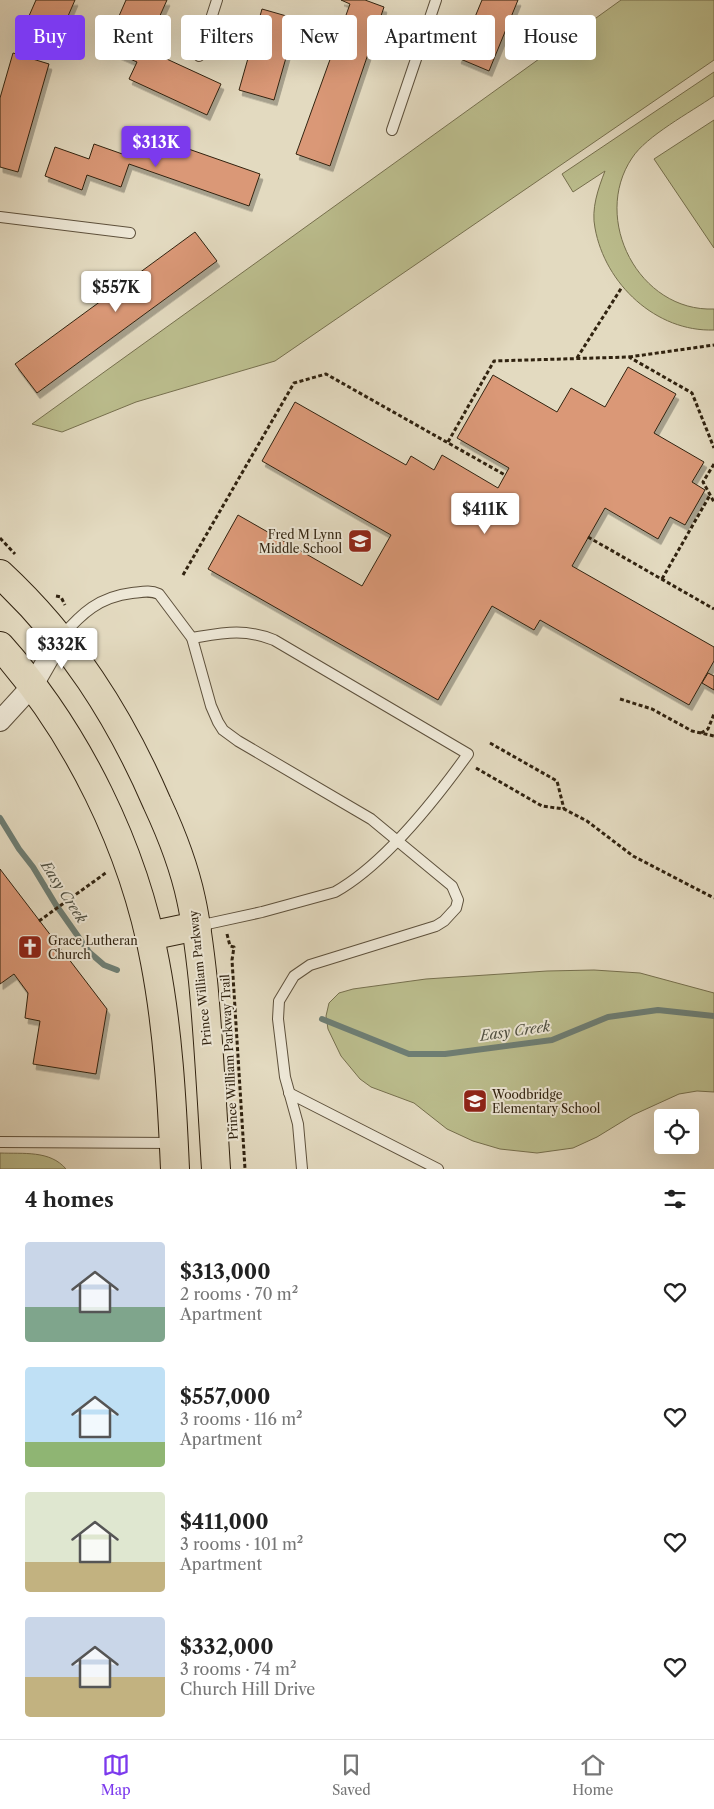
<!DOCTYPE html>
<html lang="en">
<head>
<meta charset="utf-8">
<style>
	body { margin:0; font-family:"Libre Caslon Text",serif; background:#f2f2f2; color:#222; height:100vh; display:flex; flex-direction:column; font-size:19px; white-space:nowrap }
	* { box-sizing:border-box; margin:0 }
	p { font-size:16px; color:#767676 }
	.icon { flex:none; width:28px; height:28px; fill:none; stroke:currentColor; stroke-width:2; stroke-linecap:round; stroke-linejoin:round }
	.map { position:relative; height:1169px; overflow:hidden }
	.sheet { display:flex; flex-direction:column; background:#fff; flex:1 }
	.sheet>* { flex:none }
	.banner { position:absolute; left:15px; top:15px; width:685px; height:45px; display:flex; gap:10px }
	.fabs { position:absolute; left:654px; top:1109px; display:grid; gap:10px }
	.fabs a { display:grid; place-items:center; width:45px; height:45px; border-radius:5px; background:#fff; box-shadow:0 5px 20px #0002; font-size:25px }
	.price { position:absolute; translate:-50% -42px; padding:0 11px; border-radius:5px; background:#fff; color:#222; font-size:16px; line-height:32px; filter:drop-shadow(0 1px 2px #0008) }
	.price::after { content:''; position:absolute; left:50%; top:30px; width:15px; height:11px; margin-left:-8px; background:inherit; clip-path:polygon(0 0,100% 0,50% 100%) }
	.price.selected { background:#7c3aed; color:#fff }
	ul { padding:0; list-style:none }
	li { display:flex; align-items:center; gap:15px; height:125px; padding:0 25px }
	li span { display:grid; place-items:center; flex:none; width:140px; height:100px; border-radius:5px; color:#555 }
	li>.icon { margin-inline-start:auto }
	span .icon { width:60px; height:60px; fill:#fffc; stroke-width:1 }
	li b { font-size:21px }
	h2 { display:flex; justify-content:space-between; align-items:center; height:60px; padding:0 25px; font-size:21px }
	.pill { padding:0 18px; border-radius:5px; background:#fff; box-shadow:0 5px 20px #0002; font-size:18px; line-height:45px }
	.pill.selected { background:#7c3aed; color:#fff }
	.dock { display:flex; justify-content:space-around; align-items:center; height:70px; border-top:1px solid #e0e0e0; background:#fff; font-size:14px; color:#767676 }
	.dock a { display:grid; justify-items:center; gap:2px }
	.dock .selected { color:#7c3aed }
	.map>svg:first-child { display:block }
	.green { fill:#bbbd8d; stroke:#76704e }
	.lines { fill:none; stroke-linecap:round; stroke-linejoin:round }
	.stream { stroke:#6e7e74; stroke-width:6 }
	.building { fill:#da9877; stroke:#312310; filter:url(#shadow) }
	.service-casing { stroke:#5e513c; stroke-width:12 }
	.minor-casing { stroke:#5e513c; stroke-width:22 }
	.primary-casing { stroke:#312310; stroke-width:30 }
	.path { stroke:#312310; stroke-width:3; stroke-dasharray:4 2.5; stroke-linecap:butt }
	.service { stroke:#ede7d6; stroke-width:10 }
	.minor { stroke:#ede7d6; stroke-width:20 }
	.primary { stroke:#e3dac0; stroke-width:28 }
	.labels { text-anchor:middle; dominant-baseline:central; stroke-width:4; stroke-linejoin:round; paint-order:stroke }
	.poi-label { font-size:12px; fill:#312310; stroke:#ede7d6; text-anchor:start }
	.street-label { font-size:12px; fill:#312310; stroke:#ede7d6 }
	.water-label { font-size:14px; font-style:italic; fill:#4f5042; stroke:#ede7d6 }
</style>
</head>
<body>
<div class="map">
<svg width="714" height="1169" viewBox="0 0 714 1169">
	<defs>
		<filter id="shadow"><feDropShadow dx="3" dy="5.5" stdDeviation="0" flood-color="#0004"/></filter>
	</defs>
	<rect width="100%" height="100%" fill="#e3dac0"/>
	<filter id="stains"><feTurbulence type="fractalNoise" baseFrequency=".004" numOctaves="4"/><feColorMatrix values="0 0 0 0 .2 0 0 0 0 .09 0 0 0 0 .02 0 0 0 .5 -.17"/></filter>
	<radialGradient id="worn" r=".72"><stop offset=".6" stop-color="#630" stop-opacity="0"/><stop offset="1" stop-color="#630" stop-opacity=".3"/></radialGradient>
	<g class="green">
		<path d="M621 0H714V60L275 361 136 402 62 432 32 424Z"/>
		<path d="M714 72V96C691 112 646 136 632 158 591 219 639 312 714 309V330C656 332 605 284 595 228 591 209 598 189 605 171L573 192 562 174Z"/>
		<path d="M714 120V248L654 159Z"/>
		<path d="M594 970 640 973 714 993V1092L697 1091 679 1094 633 1115 597 1137 573 1148 537 1153 500 1149 473 1141 447 1129 414 1103 371 1087 360 1079 341 1056 328 1029 326 1016 329 1003 339 993 353 989 426 979 547 971Z"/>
		<path d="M0 1153C23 1154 50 1150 66 1169H0Z"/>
	</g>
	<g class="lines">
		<g class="stream">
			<path d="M0 818 19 849 33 867 56 905 89 952 104 965 117 970"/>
			<path d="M322 1019 409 1054H445L552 1040 608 1017 658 1010 714 1016"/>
		</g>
	</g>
	<g class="building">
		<path d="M36 0H75L58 39 25 25Z"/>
		<path d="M126 0H167L145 49 221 84 207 115 129 79 137 62 105 48Z"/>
		<path d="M341 0H365L384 7 330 166 296 154 350 4Z"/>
		<path d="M482 0H518L489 71 458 58Z"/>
		<path d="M262 9 297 19 274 100 239 90Z"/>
		<path d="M13 53 49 64 18 172 0 167V98Z"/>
		<path d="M137 131 260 174 249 206 129 164 121 187 87 175 82 190 45 176 55 147 89 159 94 144 128 156Z"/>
		<path d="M195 232 217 261 37 393 15 364Z"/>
		<path d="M628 367 676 394 654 433 704 462 692 482 705 490 685 525 670 517 658 539 605 508 572 566 714 647V661L689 705 540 620 534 630 492 606 438 700 208 569 238 515 362 586 391 535 262 461 295 402 406 465 411 456 434 470 442 455 498 488 509 468 457 438 493 375 557 412 571 388 605 407Z"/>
		<path d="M708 673 714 676V690L702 683Z"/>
		<path d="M0 869 107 1009 96 1074 33 1064 40 1021 25 1018 28 993 14 974 0 984Z"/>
	</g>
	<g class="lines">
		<defs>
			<g id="service">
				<path d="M199 56 217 0"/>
				<path d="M392 130 436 0"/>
				<path d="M0 217 130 233"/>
				<path d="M61 637C82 613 99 597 132 593 142 592 150 590 159 594L192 638 211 706 218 722 223 730 238 741 371 819 452 886 458 900 456 908 444 921 436 926 310 965 294 976 279 1001 278 1019 285 1077 298 1124 302 1169"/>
				<path d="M192 638C223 633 244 628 274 640L468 754C435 800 385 864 335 892L262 912 198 926"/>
				<path d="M289 1093 438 1169"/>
				<path d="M0 1142 174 1143"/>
			</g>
			<path id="minor" d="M0 721 33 685 60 638"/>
			<g id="primary">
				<path d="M0 574C70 639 119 715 157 803 171 833 184 866 191 899 197 926 200 953 203 981 209 1043 212 1106 216 1169"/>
				<path d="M0 646C77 732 134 848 155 962 168 1030 172 1100 175 1169"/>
				<path d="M149 936 197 926"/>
			</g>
		</defs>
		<use href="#service" class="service-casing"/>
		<use href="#minor" class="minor-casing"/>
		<use href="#primary" class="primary-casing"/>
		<g class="path">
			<path d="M629 357 714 345"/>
			<path d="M577 358 622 287"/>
			<path d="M448 442 494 361 629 357 692 393 714 448"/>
			<path d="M714 464 703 482 714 502"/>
			<path d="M588 537 714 609"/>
			<path d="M0 538 15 554"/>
			<path d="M183 575 294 383 326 374 505 475"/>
			<path d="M662 579 710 495"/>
			<path d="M56 596 61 597 65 605"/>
			<path d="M620 699 652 709 692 731 714 736"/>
			<path d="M701 733 708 729 714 714"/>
			<path d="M490 743 557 781 564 809"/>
			<path d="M476 768 542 806 564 809 587 821 633 856 714 898"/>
			<path d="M39 921 107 872"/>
			<path d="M227 934 230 946 234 947 232 960 245 1169"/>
		</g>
		<use href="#service" class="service"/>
		<use href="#minor" class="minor"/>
		<use href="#primary" class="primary"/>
	</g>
	<defs>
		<symbol id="school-square" viewBox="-11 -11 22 22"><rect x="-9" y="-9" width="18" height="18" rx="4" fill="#8f2418" stroke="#ede7d6"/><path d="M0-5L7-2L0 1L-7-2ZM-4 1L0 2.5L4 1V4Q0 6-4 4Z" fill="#fff"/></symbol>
		<symbol id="church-square" viewBox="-11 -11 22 22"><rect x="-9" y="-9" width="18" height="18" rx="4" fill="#8f2418" stroke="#ede7d6"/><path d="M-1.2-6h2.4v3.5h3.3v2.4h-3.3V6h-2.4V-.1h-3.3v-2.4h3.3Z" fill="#fff"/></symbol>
	</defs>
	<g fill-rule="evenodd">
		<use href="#school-square" x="346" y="527" width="28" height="28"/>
		<use href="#church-square" x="16" y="933" width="28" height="28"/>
		<use href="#school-square" x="461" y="1087" width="28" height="28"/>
	</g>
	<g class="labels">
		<g class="poi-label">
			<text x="342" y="534" text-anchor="end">Fred M Lynn<tspan x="342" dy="14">Middle School</tspan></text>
			<text x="48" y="940">Grace Lutheran<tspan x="48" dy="14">Church</tspan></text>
			<text x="492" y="1094">Woodbridge<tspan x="492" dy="14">Elementary School</tspan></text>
		</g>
		<g class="street-label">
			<text transform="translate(200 978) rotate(-96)">Prince William Parkway</text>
			<text transform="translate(229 1057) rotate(-93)">Prince William Parkway Trail</text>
		</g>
		<g class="water-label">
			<text transform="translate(64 892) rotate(57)">Easy Creek</text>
			<text transform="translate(515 1031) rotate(-8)">Easy Creek</text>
		</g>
	</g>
	<rect width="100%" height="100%" filter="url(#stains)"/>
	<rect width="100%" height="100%" fill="url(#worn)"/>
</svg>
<div class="fabs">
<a><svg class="icon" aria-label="locate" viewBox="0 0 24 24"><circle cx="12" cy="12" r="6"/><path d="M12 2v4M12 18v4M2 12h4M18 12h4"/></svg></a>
</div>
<b class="price selected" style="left:156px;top:168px">$313K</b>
<b class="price" style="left:116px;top:313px">$557K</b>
<b class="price" style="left:485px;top:535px">$411K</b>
<b class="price" style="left:62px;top:670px">$332K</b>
<div class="banner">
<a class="pill selected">Buy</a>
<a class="pill">Rent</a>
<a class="pill">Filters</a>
<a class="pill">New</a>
<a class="pill">Apartment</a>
<a class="pill">House</a>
</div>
</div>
<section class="sheet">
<h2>4 homes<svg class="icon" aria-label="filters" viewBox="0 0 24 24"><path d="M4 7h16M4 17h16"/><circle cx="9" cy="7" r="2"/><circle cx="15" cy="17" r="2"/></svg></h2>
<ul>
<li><span style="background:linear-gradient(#c9d6e8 65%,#7fa58c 0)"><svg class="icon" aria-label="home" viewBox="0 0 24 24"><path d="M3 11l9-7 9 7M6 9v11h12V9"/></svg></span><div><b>$313,000</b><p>2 rooms · 70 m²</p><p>Apartment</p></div><svg class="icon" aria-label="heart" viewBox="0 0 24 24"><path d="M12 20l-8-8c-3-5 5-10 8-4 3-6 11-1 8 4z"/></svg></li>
<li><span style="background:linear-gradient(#bfe0f5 75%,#8fb573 0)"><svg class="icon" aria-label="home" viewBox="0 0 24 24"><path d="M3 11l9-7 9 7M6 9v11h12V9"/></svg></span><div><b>$557,000</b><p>3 rooms · 116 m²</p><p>Apartment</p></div><svg class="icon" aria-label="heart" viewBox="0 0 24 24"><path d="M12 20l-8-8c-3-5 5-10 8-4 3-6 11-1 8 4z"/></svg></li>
<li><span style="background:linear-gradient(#dfe7d0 70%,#c2b280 0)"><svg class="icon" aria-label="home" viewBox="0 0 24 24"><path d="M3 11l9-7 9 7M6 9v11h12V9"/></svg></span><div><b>$411,000</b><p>3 rooms · 101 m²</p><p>Apartment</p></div><svg class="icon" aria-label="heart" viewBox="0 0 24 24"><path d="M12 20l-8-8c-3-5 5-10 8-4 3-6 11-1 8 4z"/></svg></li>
<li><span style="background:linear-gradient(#c9d6e8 60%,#c2b280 0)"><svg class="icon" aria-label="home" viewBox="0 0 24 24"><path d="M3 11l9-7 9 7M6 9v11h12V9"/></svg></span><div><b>$332,000</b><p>3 rooms · 74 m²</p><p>Church Hill Drive</p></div><svg class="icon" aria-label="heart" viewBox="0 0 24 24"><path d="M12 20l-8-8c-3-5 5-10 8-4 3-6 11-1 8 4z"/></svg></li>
</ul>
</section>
<nav class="dock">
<a class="selected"><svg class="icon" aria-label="map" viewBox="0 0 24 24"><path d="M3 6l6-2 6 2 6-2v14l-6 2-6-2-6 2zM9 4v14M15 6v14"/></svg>Map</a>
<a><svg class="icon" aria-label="saved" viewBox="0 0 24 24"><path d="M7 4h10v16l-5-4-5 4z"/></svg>Saved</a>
<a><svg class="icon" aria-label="home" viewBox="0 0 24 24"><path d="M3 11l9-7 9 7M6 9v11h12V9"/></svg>Home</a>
</nav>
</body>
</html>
